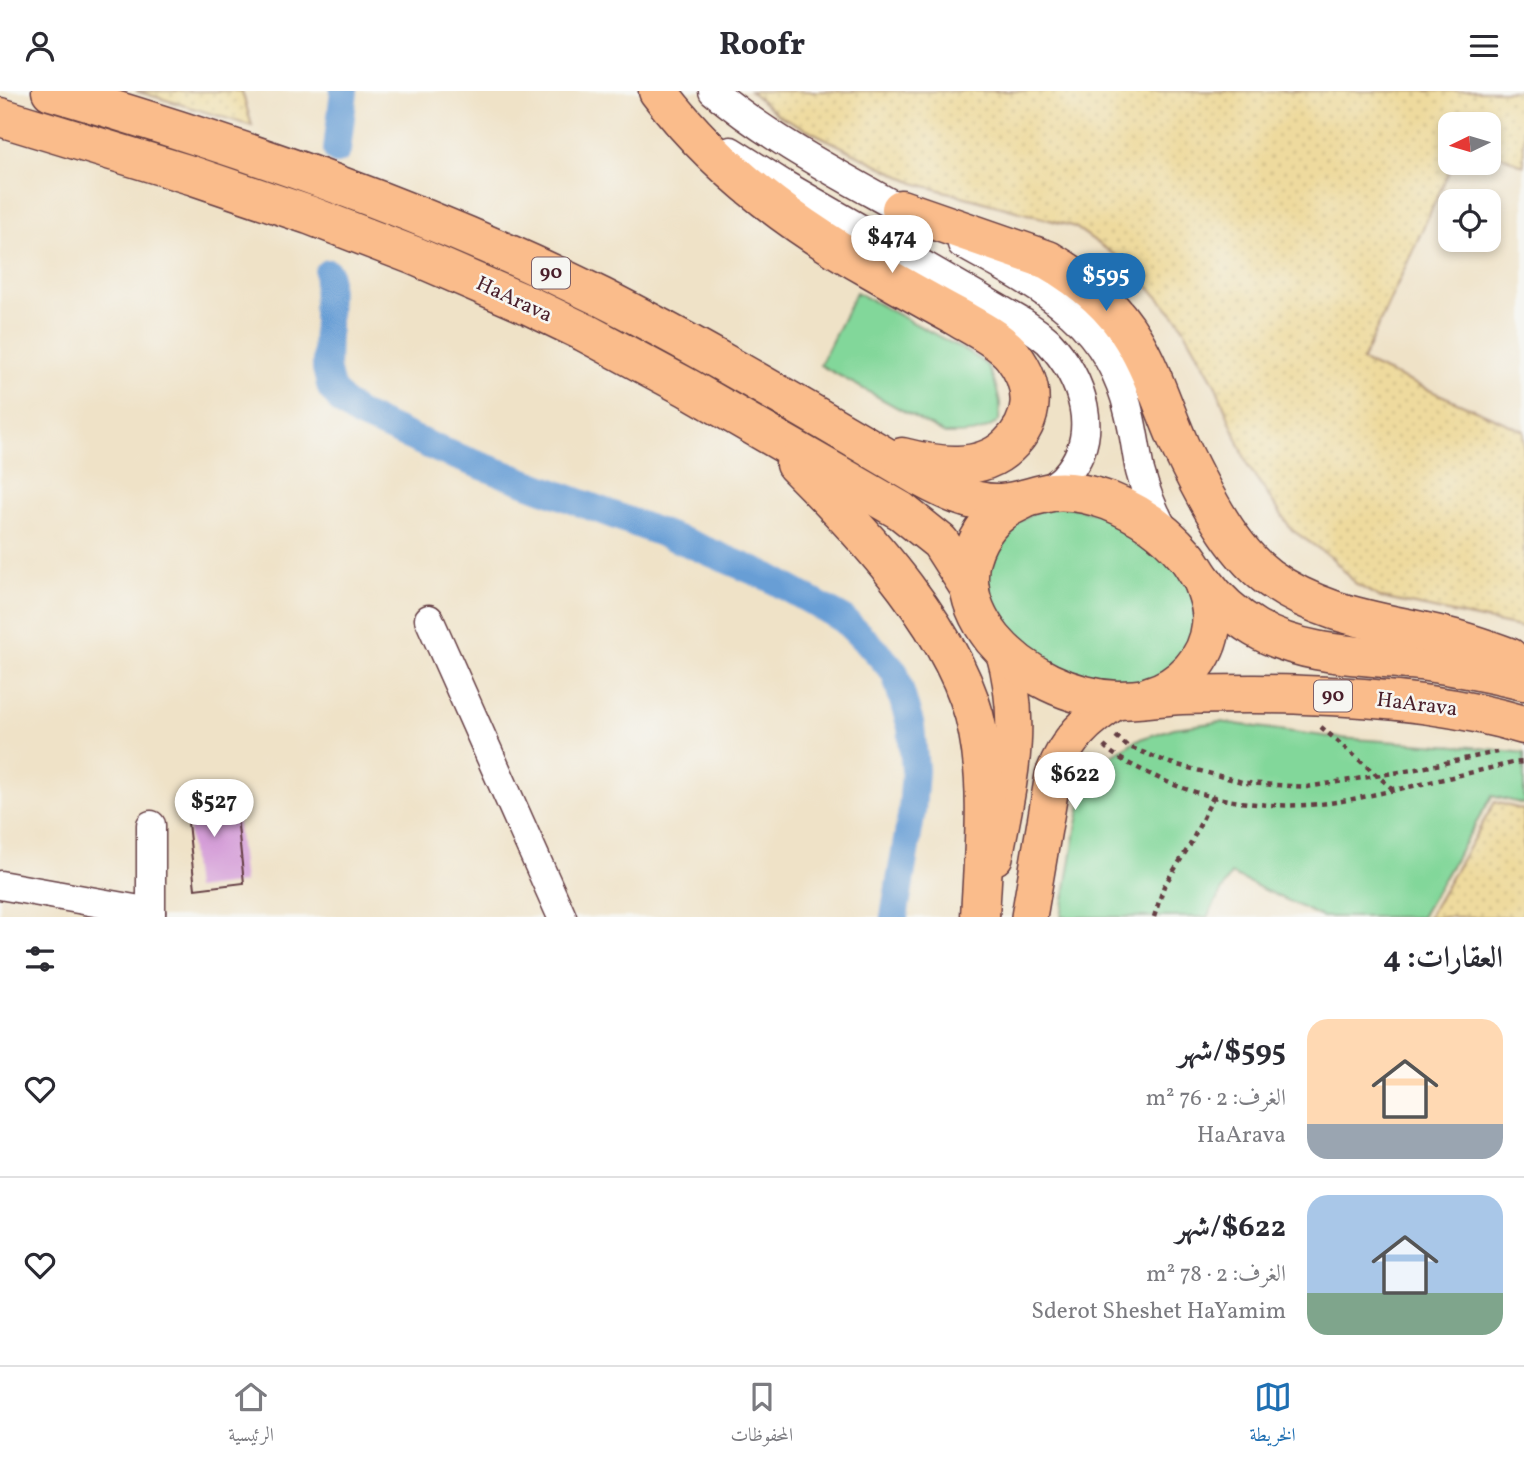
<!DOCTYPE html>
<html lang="ar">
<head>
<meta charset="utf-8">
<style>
	body { margin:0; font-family:Vollkorn,Amiri,serif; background:#f7f7f7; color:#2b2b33; direction:rtl; height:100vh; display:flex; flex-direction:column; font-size:26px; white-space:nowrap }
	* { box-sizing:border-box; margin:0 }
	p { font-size:23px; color:#7c7c81 }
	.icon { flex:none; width:38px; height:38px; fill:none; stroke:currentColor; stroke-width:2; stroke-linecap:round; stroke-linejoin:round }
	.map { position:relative; height:826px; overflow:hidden; direction:ltr }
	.sheet { display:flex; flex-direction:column; background:#fff; flex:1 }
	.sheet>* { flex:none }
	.needle { width:46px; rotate:265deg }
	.controls { position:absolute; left:1438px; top:21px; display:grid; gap:14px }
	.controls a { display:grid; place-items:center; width:63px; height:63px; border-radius:14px; background:#fff; box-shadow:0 4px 10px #0003; font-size:35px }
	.price { position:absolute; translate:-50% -60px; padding:0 16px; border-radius:24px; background:#fff; color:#222; font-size:23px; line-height:46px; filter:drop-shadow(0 2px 4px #0008) }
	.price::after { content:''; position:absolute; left:50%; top:42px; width:21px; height:16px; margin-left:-10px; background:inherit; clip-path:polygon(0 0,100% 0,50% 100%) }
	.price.on { background:#1f6fb2; color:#fff }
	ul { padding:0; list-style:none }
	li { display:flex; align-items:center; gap:21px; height:175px; padding:0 21px }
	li+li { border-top:2px solid #e1e1e2 }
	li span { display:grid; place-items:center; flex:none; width:196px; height:140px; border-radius:21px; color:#555 }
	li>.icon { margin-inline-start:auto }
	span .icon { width:84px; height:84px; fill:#fffc; stroke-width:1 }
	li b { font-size:30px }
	h2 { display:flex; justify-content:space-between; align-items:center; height:84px; padding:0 21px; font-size:30px }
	header { display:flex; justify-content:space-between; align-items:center; height:91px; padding:0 21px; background:#fff; font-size:32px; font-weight:700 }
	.dock { display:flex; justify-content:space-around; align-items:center; height:98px; border-top:2px solid #e1e1e2; background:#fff; font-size:19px; color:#7c7c81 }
	.dock a { display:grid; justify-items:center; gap:4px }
	.dock .on { color:#1f6fb2 }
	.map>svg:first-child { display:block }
	.sand { fill:url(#sand-dots); stroke:#9c7c64; stroke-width:2 }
	.park { fill:#82d79a; stroke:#667b62; stroke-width:2 }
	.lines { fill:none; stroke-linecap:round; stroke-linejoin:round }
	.canal { stroke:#689ed5; stroke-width:28 }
	.building { fill:#d59ed8 }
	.minor-casing { stroke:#633c42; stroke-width:31 }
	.major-casing { stroke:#633c42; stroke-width:38 }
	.highway-casing { stroke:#633c42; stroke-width:41 }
	.path { stroke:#633c42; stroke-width:4.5; stroke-dasharray:5 5; stroke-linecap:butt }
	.minor { stroke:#fff; stroke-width:28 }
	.major { stroke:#fabc8b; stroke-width:35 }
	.highway { stroke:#fabc8b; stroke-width:38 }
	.labels { text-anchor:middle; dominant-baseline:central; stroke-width:5; stroke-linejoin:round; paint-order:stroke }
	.shield { fill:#f6f6f2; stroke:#7e6067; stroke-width:2 }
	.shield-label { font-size:19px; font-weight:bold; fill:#4a1f2b }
	.street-label { font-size:21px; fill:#4a1f2b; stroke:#f6f6f2 }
</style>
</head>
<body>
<header><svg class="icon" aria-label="menu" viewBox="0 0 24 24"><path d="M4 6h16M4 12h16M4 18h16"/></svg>Roofr<svg class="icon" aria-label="person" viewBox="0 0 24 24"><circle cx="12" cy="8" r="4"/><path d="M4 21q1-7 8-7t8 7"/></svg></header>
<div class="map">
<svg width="1524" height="826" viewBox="0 0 1524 826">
	<defs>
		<pattern id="sand-dots" width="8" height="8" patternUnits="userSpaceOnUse" patternTransform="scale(1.75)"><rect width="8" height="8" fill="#eeda9e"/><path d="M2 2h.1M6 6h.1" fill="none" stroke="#cebb88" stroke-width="1.8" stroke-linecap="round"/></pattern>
	</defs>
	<rect width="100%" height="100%" fill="#f6f6f2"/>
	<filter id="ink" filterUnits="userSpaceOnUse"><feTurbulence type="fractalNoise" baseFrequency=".0143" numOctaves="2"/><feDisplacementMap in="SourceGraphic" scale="14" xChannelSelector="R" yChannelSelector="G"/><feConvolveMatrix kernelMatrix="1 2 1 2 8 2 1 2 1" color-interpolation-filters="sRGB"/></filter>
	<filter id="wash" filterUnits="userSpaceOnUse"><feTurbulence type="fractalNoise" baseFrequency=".00686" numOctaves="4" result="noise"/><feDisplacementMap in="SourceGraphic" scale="28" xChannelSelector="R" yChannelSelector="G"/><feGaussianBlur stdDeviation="1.57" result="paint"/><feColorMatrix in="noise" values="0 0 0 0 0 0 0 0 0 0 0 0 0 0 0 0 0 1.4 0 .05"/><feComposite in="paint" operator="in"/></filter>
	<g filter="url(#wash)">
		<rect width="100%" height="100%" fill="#efe2c7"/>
		<g class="sand">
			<path d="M136 0H242L252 35Z"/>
			<path d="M750 0H1524V75L1489 59V33H1451V72H1453L1362 270 1524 340V537L1381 507 1357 494 1332 467 1292 439 1248 375 1215 293 1179 229 1130 175 1075 136 914 92 778 24Z"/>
			<path d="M1495 711 1524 719V826H1428Z"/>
		</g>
		<g class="park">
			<path d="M856 201 970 262 988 275 995 292 1000 312 999 330C982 343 967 343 945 343L820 274Z"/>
			<path d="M1053 412 1122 428 1194 495 1197 549 1153 593 1066 587 992 529 984 463 993 444Z"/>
			<path d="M1220 631 1338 647 1471 656 1524 662V713L1492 705 1421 826H1322L1231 783 1207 826H1061L1077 733 1087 689 1099 672 1137 649 1174 637Z"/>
		</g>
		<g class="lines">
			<g class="canal">
				<path d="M337 59 344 0"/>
				<path d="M328 182 326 277 331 297 343 312 360 324 442 360 688 452 768 486 843 528 876 560 895 582 911 636 915 679 912 720 894 826"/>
			</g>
		</g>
		<g id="blocks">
			<path class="building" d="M234 697 244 792 195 798 185 703Z"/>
		</g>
	</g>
	<g filter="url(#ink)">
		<use href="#blocks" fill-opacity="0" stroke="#633c42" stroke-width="2"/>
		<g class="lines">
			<defs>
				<g id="minor">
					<path d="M713 0C775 52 848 88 918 128"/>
					<path d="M731 60 783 93 1022 231C1031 237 1040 243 1048 250 1082 286 1103 343 1065 385 1059 392 1048 398 1040 404"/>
					<path d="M962 153C1038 195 1109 229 1129 322 1134 341 1136 360 1140 380 1146 402 1155 424 1167 444"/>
					<path d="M429 528 562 826"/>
					<path d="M0 794 151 821"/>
					<path d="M151 826V734"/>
				</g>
				<g id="major">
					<path d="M995 766C1009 692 1025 634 1003 559"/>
					<path d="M1029 826 1053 684C1066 648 1087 629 1119 609"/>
				</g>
				<g id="highway">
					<path d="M51 0C239 55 425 119 601 206 710 261 815 325 920 386 944 399 971 413 1000 412 1018 411 1034 404 1052 401 1070 399 1092 404 1109 410 1139 422 1165 440 1186 465 1193 473 1197 483 1204 491 1217 509 1235 525 1255 537 1304 566 1364 564 1420 570 1455 575 1490 582 1524 590"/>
					<path d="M658 0C714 75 792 134 873 179 901 195 929 211 957 226 974 236 1001 249 1013 265 1036 295 1036 329 1008 355 980 382 937 375 902 366"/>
					<path d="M0 26 194 85 309 124 415 165 528 214 584 241 688 297 901 420 940 451 970 498"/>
					<path d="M901 118 1048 169C1081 188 1113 214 1133 248 1153 281 1164 319 1180 355 1192 380 1205 406 1220 430 1233 451 1248 471 1268 486 1322 525 1380 530 1443 545 1465 550 1487 558 1509 566"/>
					<path d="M795 373C863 441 960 544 978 641 990 701 983 765 980 826"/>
					<path d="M1025 408C1018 412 1009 415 1002 421 983 435 969 461 969 485 968 508 979 530 993 548 1023 584 1071 607 1118 609 1139 609 1161 605 1182 604 1222 603 1263 602 1304 604 1378 606 1453 613 1524 634"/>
					<path d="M1149 605C1181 596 1208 568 1211 534 1213 519 1208 505 1203 491"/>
				</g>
			</defs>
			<use href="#minor" class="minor-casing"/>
			<use href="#major" class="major-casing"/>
			<use href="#highway" class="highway-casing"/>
			<g class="path">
				<path d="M1321 636 1394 699"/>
				<path d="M1116 645 1127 655 1170 672 1246 692 1307 696 1412 679 1497 661"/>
				<path d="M1104 655C1117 668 1138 677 1154 685 1206 710 1263 718 1320 713 1350 710 1379 702 1409 696 1443 688 1478 680 1512 672L1524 671"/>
				<path d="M1154 826 1164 795 1190 754 1213 706"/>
			</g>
			<use href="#minor" class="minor"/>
			<use href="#major" class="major"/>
			<use href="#highway" class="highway"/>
		</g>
	</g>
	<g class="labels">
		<g class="shield">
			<rect x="532" y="166.5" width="38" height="31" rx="5"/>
			<rect x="1314" y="589.5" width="38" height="31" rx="5"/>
		</g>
		<g class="shield-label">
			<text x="551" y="182">90</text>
			<text x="1333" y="605">90</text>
		</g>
		<g class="street-label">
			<text transform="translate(514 209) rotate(25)">HaArava</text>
			<text transform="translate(1417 614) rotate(7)">HaArava</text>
		</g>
	</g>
</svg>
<div class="controls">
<a><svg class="needle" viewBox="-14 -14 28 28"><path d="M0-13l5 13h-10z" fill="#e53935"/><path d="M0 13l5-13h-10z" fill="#7c7c81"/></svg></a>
<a><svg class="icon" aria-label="locate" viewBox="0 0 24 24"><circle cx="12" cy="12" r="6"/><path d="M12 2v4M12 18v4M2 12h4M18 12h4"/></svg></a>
</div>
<b class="price" style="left:892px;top:184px">$474</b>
<b class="price on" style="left:1106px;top:222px">$595</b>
<b class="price" style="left:1075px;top:721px">$622</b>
<b class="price" style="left:214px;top:748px">$527</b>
</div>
<section class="sheet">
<h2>العقارات: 4<svg class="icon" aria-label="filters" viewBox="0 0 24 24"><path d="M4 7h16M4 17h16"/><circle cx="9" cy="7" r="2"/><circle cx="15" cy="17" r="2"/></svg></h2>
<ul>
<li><span style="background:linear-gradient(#ffd9b3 75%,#9aa5b1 0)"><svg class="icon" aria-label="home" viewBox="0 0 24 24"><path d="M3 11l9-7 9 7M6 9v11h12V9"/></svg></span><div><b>$595/شهر</b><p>الغرف: 2 · 76 m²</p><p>HaArava</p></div><svg class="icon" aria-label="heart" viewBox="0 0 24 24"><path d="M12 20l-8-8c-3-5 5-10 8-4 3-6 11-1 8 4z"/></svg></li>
<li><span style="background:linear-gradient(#a9c7e8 70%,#7fa58c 0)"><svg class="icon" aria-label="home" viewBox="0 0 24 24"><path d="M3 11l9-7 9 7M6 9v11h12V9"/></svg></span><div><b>$622/شهر</b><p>الغرف: 2 · 78 m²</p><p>Sderot Sheshet HaYamim</p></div><svg class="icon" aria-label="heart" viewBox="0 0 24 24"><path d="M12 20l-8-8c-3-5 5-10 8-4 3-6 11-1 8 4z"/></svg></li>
</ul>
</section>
<nav class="dock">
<a class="on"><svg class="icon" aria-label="map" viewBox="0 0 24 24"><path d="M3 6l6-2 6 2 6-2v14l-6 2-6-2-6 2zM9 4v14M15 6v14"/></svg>الخريطة</a>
<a><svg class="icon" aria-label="saved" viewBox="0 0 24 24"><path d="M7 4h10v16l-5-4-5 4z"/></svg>المحفوظات</a>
<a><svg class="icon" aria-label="home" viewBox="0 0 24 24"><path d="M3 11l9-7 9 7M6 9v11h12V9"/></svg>الرئيسية</a>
</nav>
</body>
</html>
